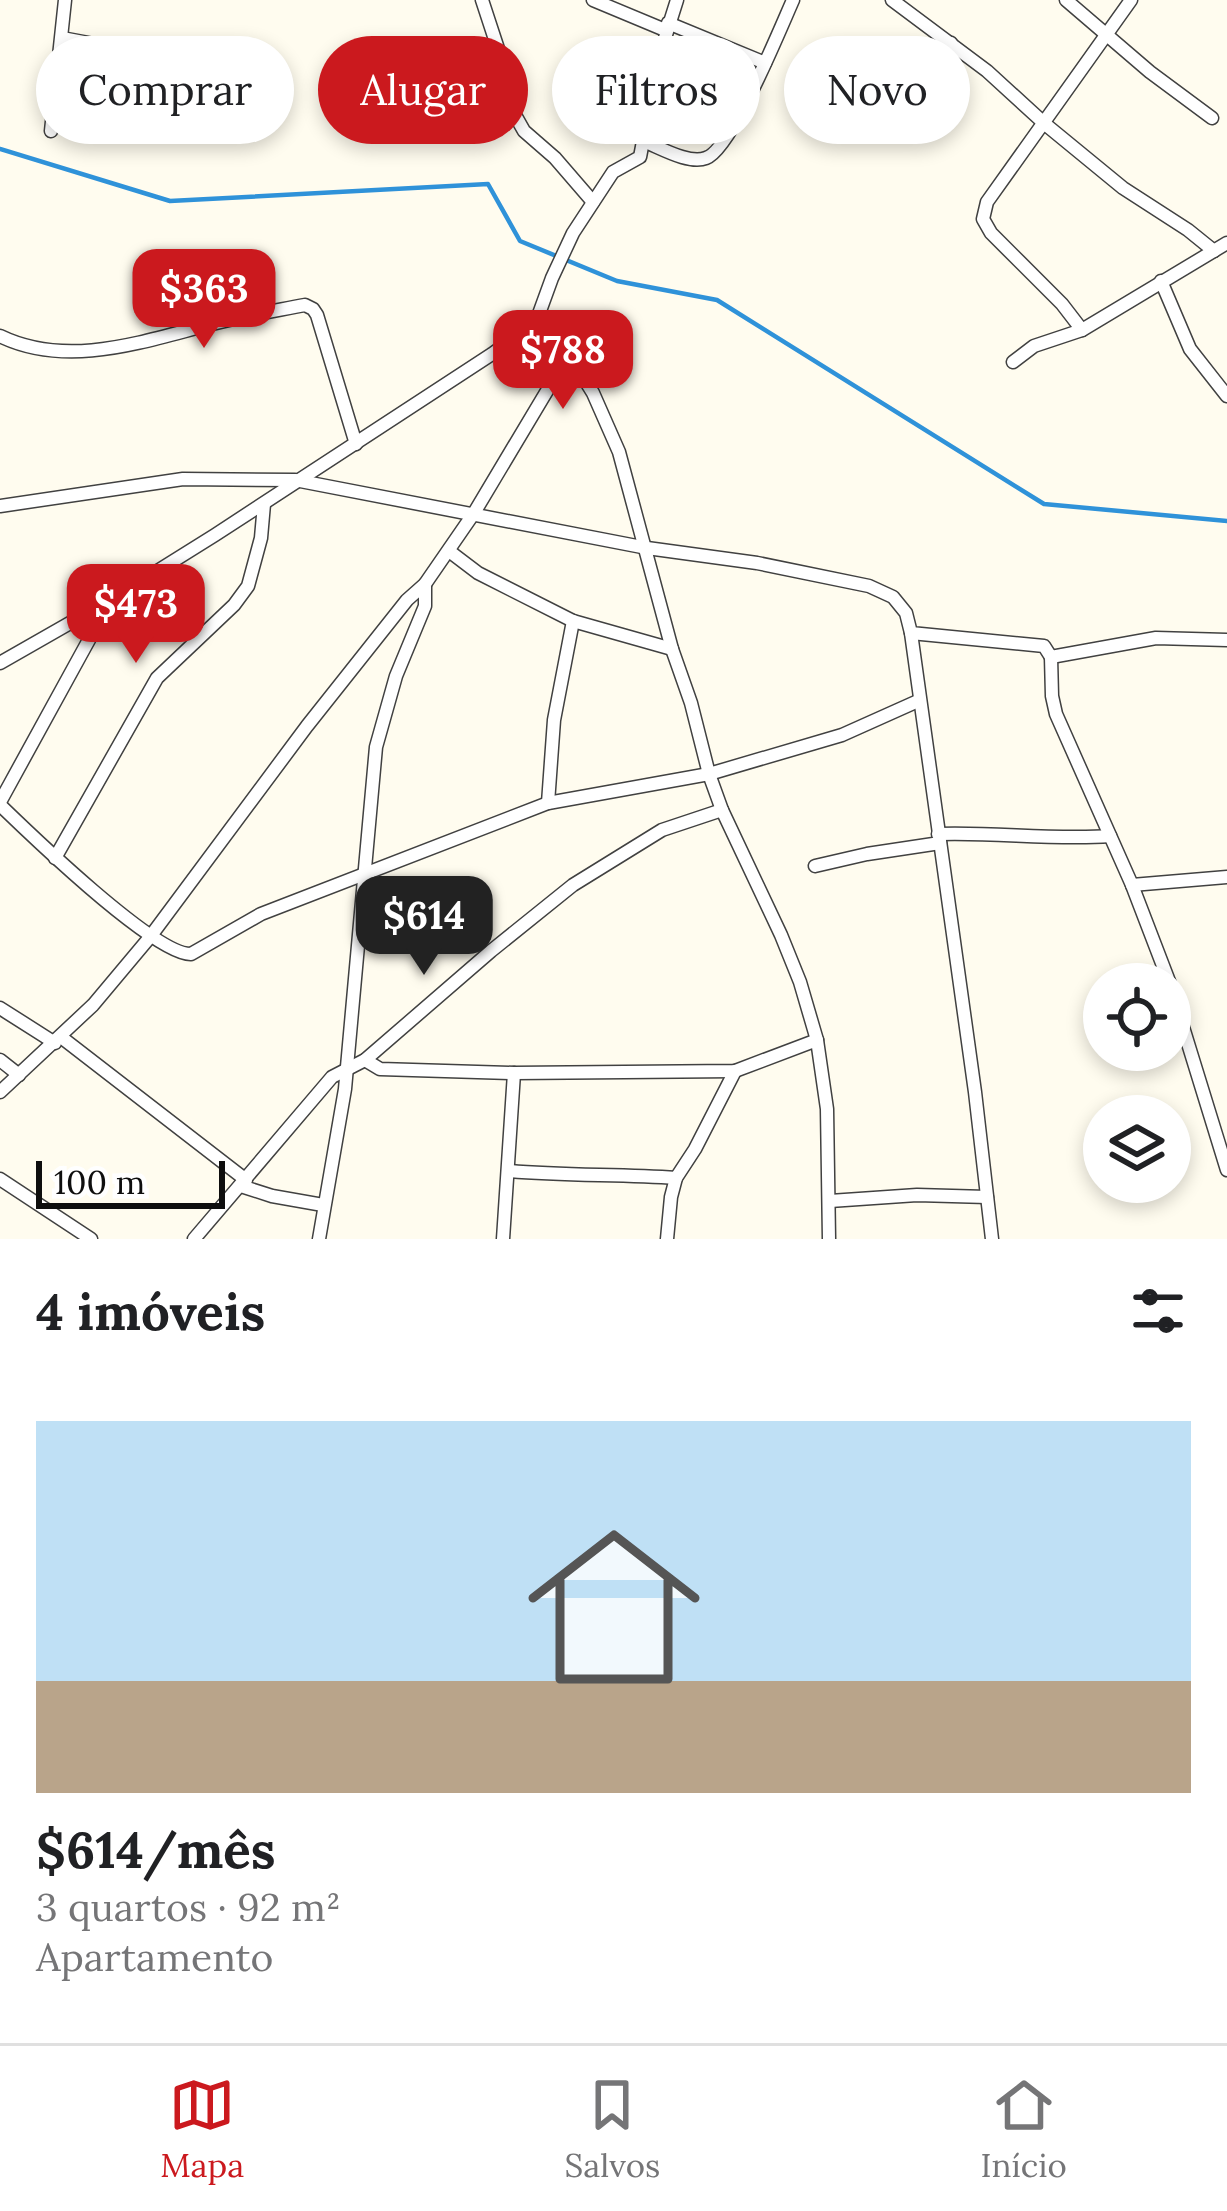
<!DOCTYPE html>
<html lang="pt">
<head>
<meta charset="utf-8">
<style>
	body { margin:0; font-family:Lora,serif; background:#f2f2f2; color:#202124; height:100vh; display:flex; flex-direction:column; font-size:45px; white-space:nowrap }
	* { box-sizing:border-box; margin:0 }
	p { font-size:39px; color:#757577 }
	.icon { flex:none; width:66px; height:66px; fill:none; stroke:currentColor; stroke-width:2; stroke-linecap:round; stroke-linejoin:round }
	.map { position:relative; height:1239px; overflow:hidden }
	.drawer { display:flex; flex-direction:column; background:#fff; flex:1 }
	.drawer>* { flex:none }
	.top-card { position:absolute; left:36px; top:36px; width:1155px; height:108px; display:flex; gap:24px }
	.tools { position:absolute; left:1083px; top:963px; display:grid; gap:24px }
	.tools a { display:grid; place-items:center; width:108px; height:108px; border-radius:50%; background:#fff; box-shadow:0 6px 18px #0003; font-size:60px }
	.scale { position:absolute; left:36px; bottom:30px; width:189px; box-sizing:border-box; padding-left:12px; border:6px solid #0e0e0e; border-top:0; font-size:33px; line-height:42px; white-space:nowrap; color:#0e0e0e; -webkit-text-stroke:9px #fff; paint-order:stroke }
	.price { position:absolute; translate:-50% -102px; padding:0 27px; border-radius:24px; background:#cb191e; color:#fff; font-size:39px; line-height:78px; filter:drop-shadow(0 3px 6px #0008) }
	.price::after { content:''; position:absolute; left:50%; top:72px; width:36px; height:27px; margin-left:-18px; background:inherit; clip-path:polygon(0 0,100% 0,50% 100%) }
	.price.current { background:#222; color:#fff }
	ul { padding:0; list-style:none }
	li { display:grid; align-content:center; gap:24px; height:636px; padding:0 36px }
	li span { display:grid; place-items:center; height:372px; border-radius:0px; color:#555 }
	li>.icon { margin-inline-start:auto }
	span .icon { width:216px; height:216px; fill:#fffc; stroke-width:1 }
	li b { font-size:51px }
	h2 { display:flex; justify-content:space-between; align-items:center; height:144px; padding:0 36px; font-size:51px }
	.tag { padding:0 42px; border-radius:54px; background:#fff; box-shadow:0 6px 18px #0003; font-size:42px; line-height:108px }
	.tag.current { background:#cb191e; color:#fff }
	.dock { display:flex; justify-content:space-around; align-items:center; height:168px; border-top:3px solid #e0e0e0; background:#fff; font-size:33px; color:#757577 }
	.dock a { display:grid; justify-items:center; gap:6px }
	.dock .current { color:#cb191e }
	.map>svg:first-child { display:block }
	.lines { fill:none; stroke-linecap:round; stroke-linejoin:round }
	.stream { stroke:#2f92d9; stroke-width:4.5 }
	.minor-casing { stroke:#414141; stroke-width:15 }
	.minor { stroke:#fff; stroke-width:12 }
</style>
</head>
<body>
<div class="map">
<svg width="1227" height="1239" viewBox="0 0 1227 1239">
	<rect width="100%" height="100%" fill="#fffcef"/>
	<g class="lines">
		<path class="stream" d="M0 149 170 201 488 184 520 241 617 281 717 300 1044 504 1227 521"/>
		<defs>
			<g id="minor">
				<path d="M482 0 503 64 511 108 524 131 555 158 593 202"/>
				<path d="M593 0 665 30"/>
				<path d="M892 0 987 71 1045 124 1123 188 1188 230 1214 251"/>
				<path d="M1066 0 1150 72 1212 118"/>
				<path d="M668 23 765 63"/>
				<path d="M62 38 142 53 209 60"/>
				<path d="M920 85 951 43"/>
				<path d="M51 131 65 0"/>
				<path d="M643 141C659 147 689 165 706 158 731 150 780 29 793 0"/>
				<path d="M1161 281 1190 349 1227 396"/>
				<path d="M1082 330 1062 304 991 233 983 219 987 202 1131 0"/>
				<path d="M0 336C68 369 144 341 212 324 243 316 274 311 305 305L313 309 317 315 356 444"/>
				<path d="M569 354 593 393 619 452 672 649 691 703 709 774 722 810 781 935 800 982 817 1040 827 1109 829 1239"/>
				<path d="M1013 362 1034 346 1082 330 1227 243"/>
				<path d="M0 506 183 479 295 480 647 548 757 563 869 586 893 597 906 613 911 633 1044 646 1051 657 1156 638 1227 640"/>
				<path d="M449 551 478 573 573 621 672 649"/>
				<path d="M911 633 975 1092 992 1239"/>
				<path d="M1051 657 1052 696 1056 714 1132 885 1170 984"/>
				<path d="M0 663 119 595 215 535 492 354 536 322 552 278 573 233 613 172 640 157 659 57 677 0"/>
				<path d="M0 802 96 627 115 600"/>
				<path d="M548 803 554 720 573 621"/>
				<path d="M0 805C31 835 155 955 191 954L261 914 548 803 709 774 842 735 918 701"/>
				<path d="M938 834C996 832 1052 840 1110 836"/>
				<path d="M55 858 157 678 234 605 248 586 261 538 264 504"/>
				<path d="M815 866 867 854 940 843"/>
				<path d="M1132 885 1227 877"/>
				<path d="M1170 985 1227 1170"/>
				<path d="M0 1008 55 1043"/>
				<path d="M61 1037 246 1180"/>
				<path d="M0 1060 19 1075"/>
				<path d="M365 1060 380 1069 514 1073 735 1071 817 1040"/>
				<path d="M0 1092 93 1005 150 937 307 726 407 600 425 584 474 513 569 354 536 322"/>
				<path d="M510 1171C566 1176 621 1174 676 1178"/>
				<path d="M0 1179 91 1239"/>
				<path d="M241 1186 272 1196 323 1205"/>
				<path d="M830 1201 917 1195 987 1197"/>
				<path d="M194 1239 332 1077 365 1060 491 951 573 885 662 830 722 810"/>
				<path d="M319 1239 345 1089 376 747 396 676 425 606V584"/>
				<path d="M503 1239 514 1073"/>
				<path d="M667 1239 671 1197 676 1178 695 1149 735 1071"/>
			</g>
		</defs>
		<use href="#minor" class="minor-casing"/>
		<use href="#minor" class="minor"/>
	</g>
</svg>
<div class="tools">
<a><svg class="icon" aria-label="locate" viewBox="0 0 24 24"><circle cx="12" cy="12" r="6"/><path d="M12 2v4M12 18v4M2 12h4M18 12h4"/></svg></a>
<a><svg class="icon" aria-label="layers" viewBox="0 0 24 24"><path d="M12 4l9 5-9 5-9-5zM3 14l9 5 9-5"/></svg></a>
</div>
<div class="scale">100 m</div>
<b class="price" style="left:204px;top:351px">$363</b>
<b class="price" style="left:563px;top:412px">$788</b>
<b class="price" style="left:136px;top:666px">$473</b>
<b class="price current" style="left:424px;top:978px">$614</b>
<div class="top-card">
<a class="tag">Comprar</a>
<a class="tag current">Alugar</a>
<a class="tag">Filtros</a>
<a class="tag">Novo</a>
</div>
</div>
<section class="drawer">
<h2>4 imóveis<svg class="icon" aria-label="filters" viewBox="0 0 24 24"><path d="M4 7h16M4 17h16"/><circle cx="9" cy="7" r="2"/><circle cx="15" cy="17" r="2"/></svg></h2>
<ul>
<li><span style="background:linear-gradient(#bfe0f5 70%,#b9a48a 0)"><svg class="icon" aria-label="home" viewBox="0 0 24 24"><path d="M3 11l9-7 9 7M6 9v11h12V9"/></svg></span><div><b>$614/mês</b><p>3 quartos · 92 m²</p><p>Apartamento</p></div></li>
</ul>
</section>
<nav class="dock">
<a class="current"><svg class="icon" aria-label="map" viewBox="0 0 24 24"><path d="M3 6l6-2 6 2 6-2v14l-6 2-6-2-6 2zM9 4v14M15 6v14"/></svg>Mapa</a>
<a><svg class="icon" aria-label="saved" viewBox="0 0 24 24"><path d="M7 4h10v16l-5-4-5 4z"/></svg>Salvos</a>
<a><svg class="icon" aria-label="home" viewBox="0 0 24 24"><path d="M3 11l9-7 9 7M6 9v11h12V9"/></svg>Início</a>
</nav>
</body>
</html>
